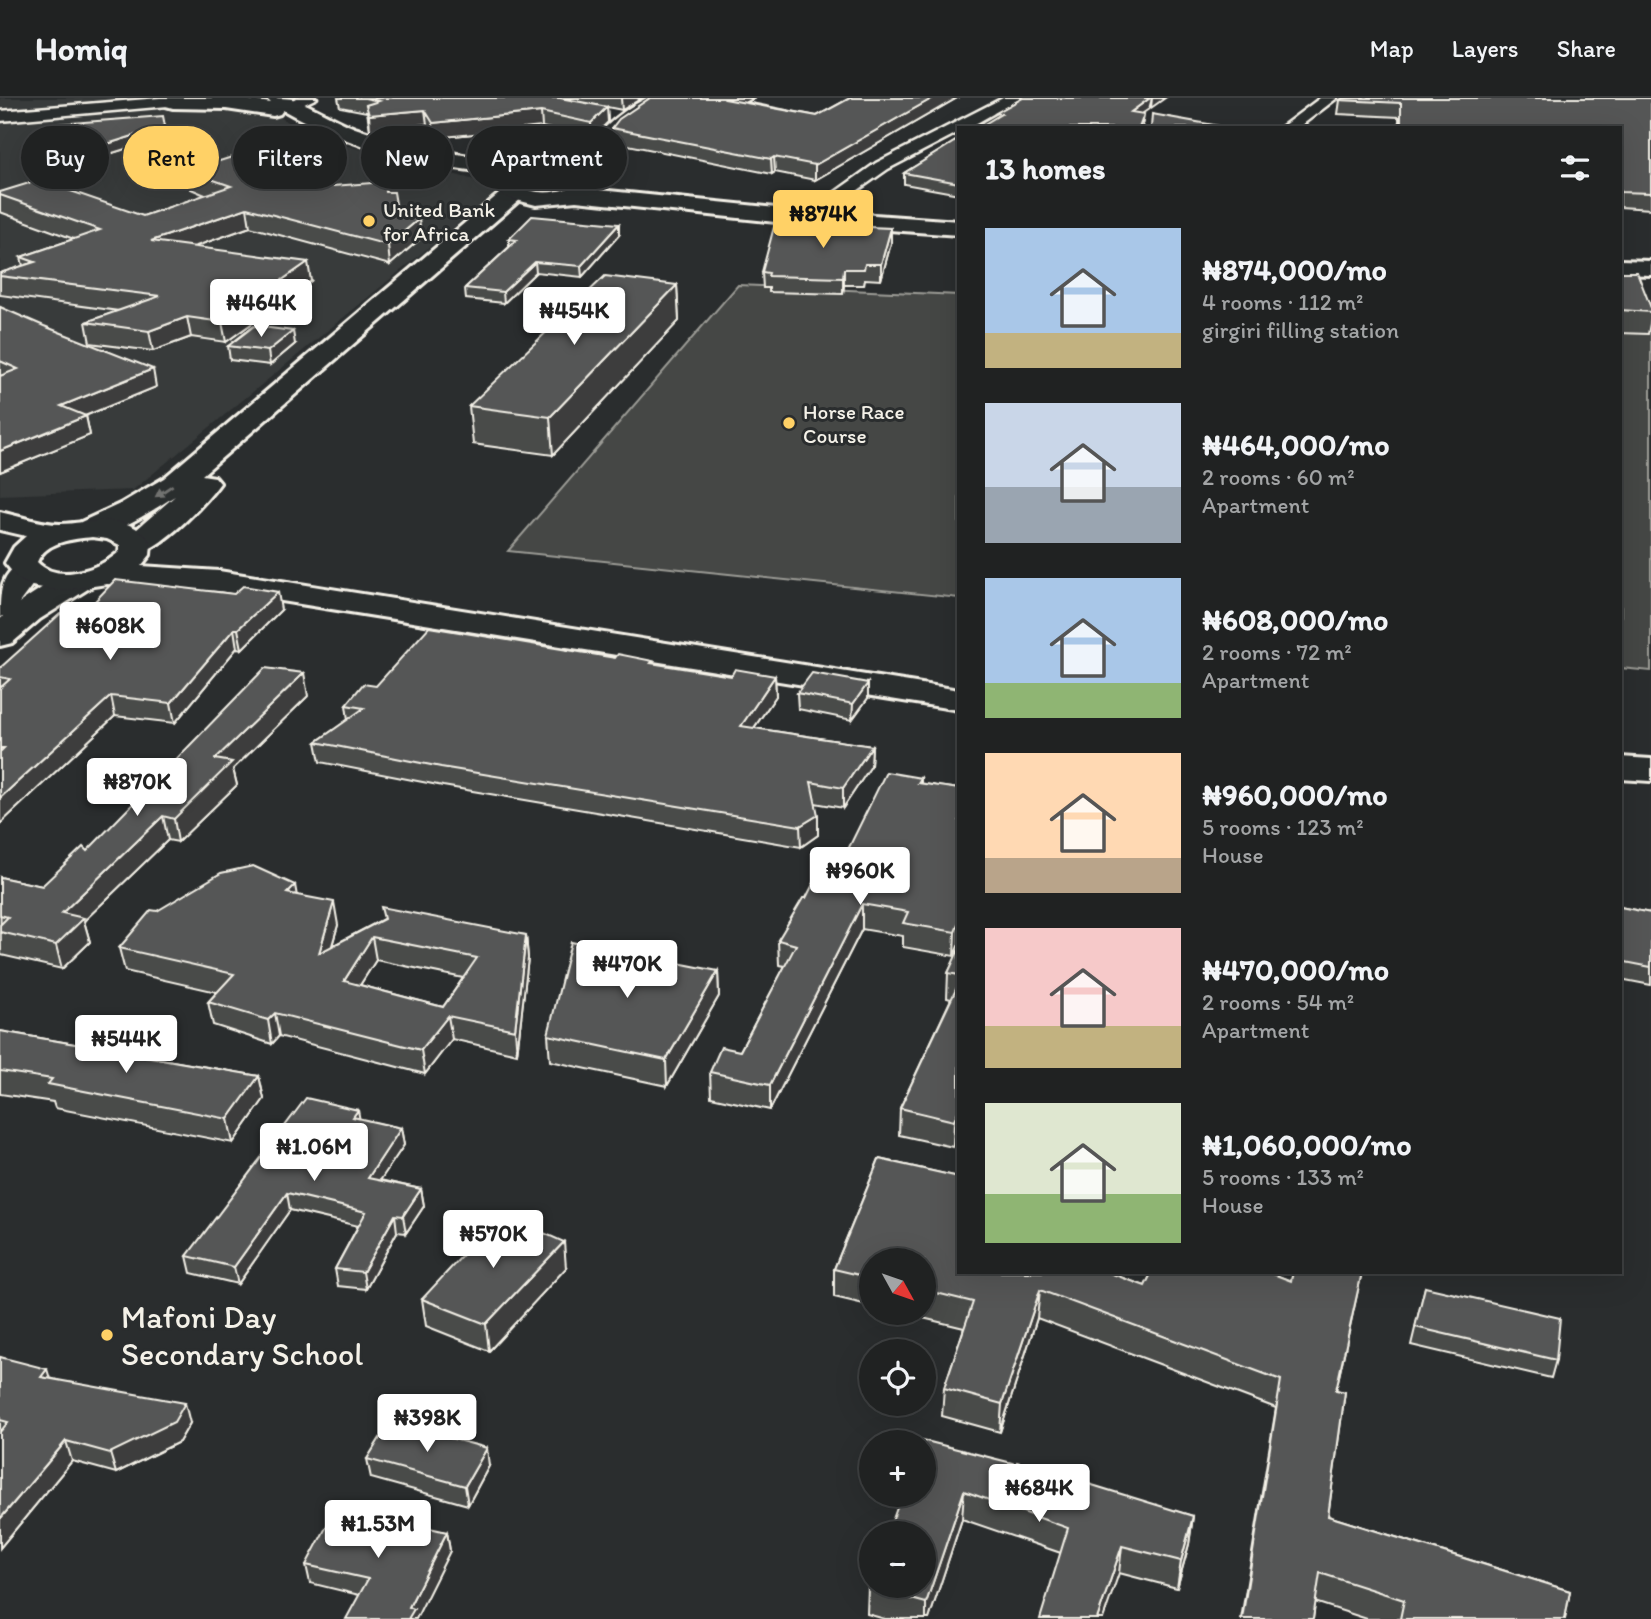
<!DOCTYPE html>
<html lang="en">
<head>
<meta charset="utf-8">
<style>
	body { margin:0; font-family:Itim,sans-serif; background:#282a2a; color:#f1f3f6; height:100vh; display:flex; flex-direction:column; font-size:26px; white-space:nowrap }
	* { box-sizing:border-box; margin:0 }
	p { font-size:23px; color:#a2a4a5 }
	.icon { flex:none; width:38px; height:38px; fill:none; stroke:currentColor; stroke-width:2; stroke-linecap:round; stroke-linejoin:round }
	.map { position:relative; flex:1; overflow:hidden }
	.side { position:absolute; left:957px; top:28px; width:665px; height:1148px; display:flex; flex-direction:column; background:#202222; border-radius:0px; box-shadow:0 7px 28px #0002,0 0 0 2px #3d3f40 }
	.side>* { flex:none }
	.banner { position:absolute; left:21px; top:28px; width:665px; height:63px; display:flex; gap:14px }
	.needle { width:46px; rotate:130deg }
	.buttons { position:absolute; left:859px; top:1150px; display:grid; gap:14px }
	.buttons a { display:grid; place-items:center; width:77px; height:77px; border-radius:50%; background:#202222; box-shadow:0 7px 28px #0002,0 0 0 2px #3d3f40; font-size:35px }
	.price { position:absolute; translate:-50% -60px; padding:0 16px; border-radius:7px; background:#fff; color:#222; font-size:23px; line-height:46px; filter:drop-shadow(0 2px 4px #0008) }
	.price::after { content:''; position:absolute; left:50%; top:42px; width:21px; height:16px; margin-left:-10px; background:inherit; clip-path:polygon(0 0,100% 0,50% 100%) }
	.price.on { background:#ffd166; color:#111 }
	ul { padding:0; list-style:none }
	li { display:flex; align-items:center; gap:21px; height:175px; padding:0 28px }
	li span { display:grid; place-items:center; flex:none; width:196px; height:140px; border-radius:0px; color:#555 }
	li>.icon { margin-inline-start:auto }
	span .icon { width:84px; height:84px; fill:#fffc; stroke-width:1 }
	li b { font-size:30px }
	h2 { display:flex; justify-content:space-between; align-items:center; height:84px; padding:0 28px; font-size:30px }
	.pill { padding:0 24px; border-radius:32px; background:#202222; box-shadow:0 7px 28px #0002,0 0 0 2px #3d3f40; font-size:24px; line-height:63px }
	.pill.on { background:#ffd166; color:#111 }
	header { display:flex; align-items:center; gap:42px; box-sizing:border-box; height:98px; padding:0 35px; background:#202222; border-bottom:2px solid #3d3f40 }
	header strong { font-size:33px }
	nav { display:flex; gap:38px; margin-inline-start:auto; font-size:24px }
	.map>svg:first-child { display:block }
	.built { fill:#373a3a }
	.green { fill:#444645; stroke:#9c9c96; stroke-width:2 }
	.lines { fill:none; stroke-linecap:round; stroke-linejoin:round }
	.minor-casing { stroke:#f4f1e8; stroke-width:5 }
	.secondary-casing { stroke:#f4f1e8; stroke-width:6 }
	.primary-casing { stroke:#f4f1e8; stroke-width:6 }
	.trunk-casing { stroke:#f4f1e8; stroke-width:6 }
	.minor { fill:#2a2d2e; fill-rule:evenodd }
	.secondary { fill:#2a2d2e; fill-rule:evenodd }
	.primary { fill:#2a2d2e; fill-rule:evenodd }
	.trunk { fill:#2a2d2e; fill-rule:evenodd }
	.wall { fill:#494b4a; stroke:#f4f1e8; stroke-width:2; fill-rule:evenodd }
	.shaded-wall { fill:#3c3d3c; stroke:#f4f1e8; stroke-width:2 }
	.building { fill:#555756; stroke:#f4f1e8; stroke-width:2; fill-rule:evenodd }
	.oneway { fill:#71726f }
	.poi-dot { fill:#ffd166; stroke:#2a2d2e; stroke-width:2.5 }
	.labels { text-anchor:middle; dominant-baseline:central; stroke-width:6; stroke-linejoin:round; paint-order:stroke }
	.far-poi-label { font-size:21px; fill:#f4f1e8; stroke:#2a2d2e; text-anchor:start }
	.near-poi-label { font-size:32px; fill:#f4f1e8; stroke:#2a2d2e; text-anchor:start }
</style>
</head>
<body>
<header>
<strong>Homiq</strong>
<nav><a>Map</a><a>Layers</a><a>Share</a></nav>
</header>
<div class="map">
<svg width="1651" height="1521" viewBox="0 0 1651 1521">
	<rect width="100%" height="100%" fill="#2a2d2e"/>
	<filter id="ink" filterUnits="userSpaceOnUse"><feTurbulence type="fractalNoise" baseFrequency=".0143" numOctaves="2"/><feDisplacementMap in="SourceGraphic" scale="14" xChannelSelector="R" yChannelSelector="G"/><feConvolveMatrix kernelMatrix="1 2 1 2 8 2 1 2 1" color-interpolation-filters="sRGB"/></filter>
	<g filter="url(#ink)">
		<path class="built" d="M0 0H254L304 36 486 85 493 97 133 392 0 397Z"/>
		<g class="green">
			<path d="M738 187 959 197V500L508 453Z"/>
			<path d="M1621 226 1651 228V573L1621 570Z"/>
		</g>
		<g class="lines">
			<defs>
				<g id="minor">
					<path d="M160 0H220L213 4 0 23V13Z"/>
					<path d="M296 0H317L294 11H284L282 8Z"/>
					<path d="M647 0H666L618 34 583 76H571L569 73C590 43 614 16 647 0Z"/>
					<path d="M1003 0H1021L968 30H959V34L888 71 824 116H812L810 112 876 65Z"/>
					<path d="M1320 0H1337L1298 30H1280Z"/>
				</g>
				<g id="secondary">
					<path d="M514 88 522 90 525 95 522 100 202 377 215 379 220 385C205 406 170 441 147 452 139 455 133 453 125 452L121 445 175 398C151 413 109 443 81 436L77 430 81 424 120 406 164 380 506 90Z"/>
					<path d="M26 464 37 467 42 474 19 505C40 492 66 469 91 475L96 482 91 489 40 521 12 545 0 548V521L4 518 0 519C0 495 0 472 26 464Z"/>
				</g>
				<g id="primary">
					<path d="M0 414C18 418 41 426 60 426 91 425 129 412 151 445L150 457 141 468 219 473 959 592V612L219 493 107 486 60 493 32 488 19 482 5 465 14 449 26 438 0 432ZM92 439 107 441 120 447 119 454C100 471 58 486 37 464 46 443 73 441 92 439Z"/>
					<path d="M1620 659 1651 661V683L1620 681Z"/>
				</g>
				<g id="trunk">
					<path d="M166 0H234L271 5 266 0C274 0 285 0 292 1 314 8 334 22 355 30 392 43 430 52 469 58 498 63 594 55 604 85L599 92 776 110 959 123V137L776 124 576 103 536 107 505 99 494 88 503 75C428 71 348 49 283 12L280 16 273 18 226 11 173 10 166 8 163 4ZM540 77 572 79 581 83C564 96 535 99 517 86L526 79Z"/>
					<path d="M1620 162 1651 163V177L1620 176Z"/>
				</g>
			</defs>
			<use href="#minor" class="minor-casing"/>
			<use href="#secondary" class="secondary-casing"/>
			<use href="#primary" class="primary-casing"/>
			<use href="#trunk" class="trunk-casing"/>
			<use href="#minor" class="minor"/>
			<use href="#secondary" class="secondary"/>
			<use href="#primary" class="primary"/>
			<use href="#trunk" class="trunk"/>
		</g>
		<g class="wall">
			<path d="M338 0H642L622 12 607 9 608 24 592 40 542 29 434 40 427 26 370 32 367 14 340 9Z"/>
			<path d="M650 0H755L746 4 817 18 850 0H957L815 82 775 74 772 76 613 44 612 30Z"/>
			<path d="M1651 0V111L1620 109V30H1399V19L1338 16 1340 2Z"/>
			<path d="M167 38 74 67 46 58 43 47Z"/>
			<path d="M959 41V96L904 86V75Z"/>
			<path d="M188 73 319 89 386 94 398 118 419 121 421 140 390 167 250 129 193 149 311 183 226 244 191 239 153 253 90 245 86 224 119 213 0 197V175L23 168 21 159 74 141 0 114V94L143 118 205 97 191 91Z"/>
			<path d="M891 130V145L881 182 865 181 864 187H844L843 196 769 194V190H763L762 174Z"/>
			<path d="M619 137 582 179 536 174 504 205 466 201 465 190 509 149V141Z"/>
			<path d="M1620 174 1651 210V221L1648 236 1620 235Z"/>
			<path d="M677 187 679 223 553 357 473 346 469 308Z"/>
			<path d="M0 209 156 289 85 318H86L90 337 0 374Z"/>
			<path d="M295 246 270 267 230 262 228 248Z"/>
			<path d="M281 512 242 551 237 550 175 625 115 618 0 726V570L80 519Z"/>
			<path d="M615 560 731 578H775L776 598 754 630 872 648 871 668 843 710 815 705 818 737 801 749 443 688 320 664 316 644 348 622 346 607 376 588Z"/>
			<path d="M797 595 868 600 852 622 798 611Z"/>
			<path d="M308 598 233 671 237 687 178 744 168 742 84 823 90 844 62 871 1 857 0 779 42 788 87 753Z"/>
			<path d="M921 680V686L959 691V846L954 858 903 849V838L862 831 770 1012 711 999 710 974 740 953 785 868 779 867 778 842 806 800 833 782Z"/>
			<path d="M297 797 338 827 332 848 383 821 526 837 528 860 517 956 452 941 425 976 279 938 272 946 213 927 208 904 217 894 125 873 119 850 157 813ZM376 862 463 880 443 909 360 887Z"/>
			<path d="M1620 809 1651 815V887L1620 881Z"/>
			<path d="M959 853V1035L953 1049 899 1037 900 1010 951 901 947 900 948 875Z"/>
			<path d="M718 873 719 898 667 988 550 963 548 937Z"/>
			<path d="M0 933 259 978 264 1001 233 1045 55 1010 53 1004 0 996Z"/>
			<path d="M359 1021 401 1030 404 1047 380 1082 421 1091 424 1108 406 1135 397 1134 366 1191 338 1188 335 1171 358 1128 290 1112 238 1186 191 1175 187 1158Z"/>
			<path d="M879 1061 959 1079V1174H1106L1145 1188 1152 1174H1268L1291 1183 1293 1174H1362L1336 1292 1345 1294 1328 1418 1570 1493 1565 1521H1367L1315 1504 1313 1521H1241L1276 1310 1037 1220 1000 1334 942 1318 944 1290 964 1230 898 1214H924V1162H872V1208L834 1199V1171Z"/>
			<path d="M566 1170 489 1253 426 1228 422 1201Z"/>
			<path d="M1425 1189 1556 1262 1551 1280 1411 1247Z"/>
			<path d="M0 1259 50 1280 190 1325 179 1344 116 1375 72 1363 0 1450Z"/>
			<path d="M924 1344 1193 1418 1189 1446 1177 1490 1119 1475 962 1421 929 1521H885L867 1516 868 1489Z"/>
			<path d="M367 1361 489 1368 468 1407 371 1380Z"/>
			<path d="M447 1434 450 1453 359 1497 310 1485 306 1467Z"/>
		</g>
		<g class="shaded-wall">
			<path d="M621 0H642L622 12Z"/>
			<path d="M726 0H755L725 15Z"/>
			<path d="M933 0H957L815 82V67Z"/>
			<path d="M1150 0H1152L1151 4 1149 11 1130 24 1131 14Z"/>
			<path d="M1152 0H1165L1151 10Z"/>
			<path d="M607 9 608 24 592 40 591 25Z"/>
			<path d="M425 12 427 26 370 32 369 17Z"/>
			<path d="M541 14 542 29 434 40 433 25Z"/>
			<path d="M1144 16 1142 30H1139Z"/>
			<path d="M165 28 167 38 74 67 72 57Z"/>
			<path d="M774 59 775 74 772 76 771 61Z"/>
			<path d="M247 110 250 129 154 163 151 143Z"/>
			<path d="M419 121 421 140 390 167 388 147Z"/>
			<path d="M619 126V137L582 179 581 168Z"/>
			<path d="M891 130V145L881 182V166Z"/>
			<path d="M308 164 311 183 226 244 222 224Z"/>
			<path d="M535 164 536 174 504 205 503 194Z"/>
			<path d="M844 171V187L843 196V180Z"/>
			<path d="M677 187 679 223 553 357 550 319Z"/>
			<path d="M187 219 191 239 153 253 149 233Z"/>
			<path d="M293 233 295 246 270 267 268 253Z"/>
			<path d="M153 271 156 289 65 326 61 308Z"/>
			<path d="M86 318 90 337 0 374V353Z"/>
			<path d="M278 494 281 512 242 551 238 531Z"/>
			<path d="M234 531 237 550 175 625 171 605Z"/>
			<path d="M304 575 308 598 233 671 237 687 178 744 174 721 215 661Z"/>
			<path d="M775 578 776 598 742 647 741 628Z"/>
			<path d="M868 585V600L852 622 853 606Z"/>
			<path d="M111 598 115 618 0 726V700Z"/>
			<path d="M872 648 871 668 843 710V690Z"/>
			<path d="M818 717V737L801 749 800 728Z"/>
			<path d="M163 718 168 742 84 823 90 844 62 871 56 847 62 815Z"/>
			<path d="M295 787 299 810 287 795Z"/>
			<path d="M334 804 338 827 323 878 319 855Z"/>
			<path d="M862 806V831L770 1012V987Z"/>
			<path d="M959 824V846L954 858 955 834Z"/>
			<path d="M526 837 528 860 517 956 515 932Z"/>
			<path d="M372 839 376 862 348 906 344 883Z"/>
			<path d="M718 873 719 898 667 988 666 962Z"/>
			<path d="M275 915 279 938 272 946 268 922Z"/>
			<path d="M448 918 452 941 425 976 421 952Z"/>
			<path d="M259 978 264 1001 233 1045 228 1021Z"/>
			<path d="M959 1011V1035L953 1049 954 1023Z"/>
			<path d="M358 1012 361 1029 353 1019Z"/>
			<path d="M401 1030 404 1047 371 1096 368 1080Z"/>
			<path d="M421 1091 424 1108 406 1135 403 1118Z"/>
			<path d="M287 1095 290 1112 238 1186 234 1169Z"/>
			<path d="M395 1117 397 1134 366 1191 363 1174Z"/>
			<path d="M564 1144 566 1170 489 1253 486 1226Z"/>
			<path d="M1040 1192 1037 1220 1000 1334 1002 1306Z"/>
			<path d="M47 1271 53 1291 41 1279Z"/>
			<path d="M185 1305 190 1325 179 1344 116 1375 110 1355Z"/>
			<path d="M66 1343 72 1363 0 1450V1421Z"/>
			<path d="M487 1350 489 1368 468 1407 465 1388Z"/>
			<path d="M964 1393 962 1421 929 1521H926V1505Z"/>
			<path d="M1193 1418 1189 1446 1177 1490 1181 1463Z"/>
			<path d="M447 1434 450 1453 416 1521H408L409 1509Z"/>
			<path d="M1122 1448 1119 1475 1103 1521H1097Z"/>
		</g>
		<g class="building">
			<path d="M365 0H560L607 9 591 25 541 14 433 25 425 12 369 17 366 7 379 3Z"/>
			<path d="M650 0H726L725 1 817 18 850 0H933L815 67 774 59 771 61 612 30 619 21Z"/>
			<path d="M1023 0H1150L1131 14 1144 16 1139 30H978L1001 16 996 15Z"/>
			<path d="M1342 0H1651V95L1620 94V30H1401V5L1340 2Z"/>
			<path d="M1152 16 1219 28 1217 30H1151Z"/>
			<path d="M163 18 165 28 72 57 43 47 45 27Z"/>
			<path d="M959 41V85L904 75Z"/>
			<path d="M232 59 319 89 385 84 386 94H394L398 118 419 121 388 147 247 110 151 143 308 164 222 224 187 219 149 233 86 224 160 198 0 178V175L35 164 21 159 100 132 0 97V94L39 82 143 118 231 88 188 73Z"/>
			<path d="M532 118 619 126 581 168 535 164 503 194 465 190 517 142 509 141Z"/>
			<path d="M775 125 891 130 881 166H865L864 171H844L843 180 768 178 769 175 762 174Z"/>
			<path d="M1620 174H1637L1651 210V214L1620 212Z"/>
			<path d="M605 178 677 187 550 319 469 308Z"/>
			<path d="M0 209 44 228 153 271 61 308 86 318 0 353V278L18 271 0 263Z"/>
			<path d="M254 228 293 233 268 253 228 248Z"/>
			<path d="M115 482 234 496 243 488 278 494 238 531H234L171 605 111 598 0 700V654L4 650H0V590L10 581 0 579V570L60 516 80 519Z"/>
			<path d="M429 529 615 560 618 556 653 563 651 565 731 578 735 571 775 578 741 628 872 648 843 690 811 684 818 717 800 728 441 669 316 644 364 610 346 607 363 586 376 588Z"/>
			<path d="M265 570 304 575 215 661 232 664 174 721 163 718 62 815 84 820 56 847 0 834V827L8 819 0 817V779L42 788 83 749 87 753Z"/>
			<path d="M812 575 868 585 853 606 797 595Z"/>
			<path d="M886 674 921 680 918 685 959 691V824L955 834 903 825 908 814 862 806 770 987 710 974 721 949 740 953 796 847 778 842 803 800H806L828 757 833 782Z"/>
			<path d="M253 768 295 787 287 795 334 804 319 855 384 821 381 809 526 837 515 932 448 918 421 952 275 915 268 922 208 904 234 876 119 850 151 812 157 813 221 775ZM372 839 477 860 443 909 344 883Z"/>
			<path d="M1620 809 1651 815V869L1620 863Z"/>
			<path d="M571 844 718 873 666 962 548 937Z"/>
			<path d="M958 853H959V877L948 875Z"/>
			<path d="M959 885V1011L954 1023 900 1010Z"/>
			<path d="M0 933 259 978 228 1021 48 986 52 981 0 973Z"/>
			<path d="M306 1000 358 1012 353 1019 401 1030 368 1080 421 1091 403 1118 395 1117 363 1174 335 1171 366 1114 287 1095 234 1169 187 1158Z"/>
			<path d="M879 1061 959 1079V1174H1107L1145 1188 1152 1174H1268L1291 1183 1293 1174H1362L1336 1292 1345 1294 1328 1418 1570 1493 1565 1521H1400L1404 1502 1320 1475 1313 1521H1242L1281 1282 1040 1192 1002 1306 944 1290 973 1204 924 1192V1162H872V1180L834 1171Z"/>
			<path d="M501 1116 564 1144 486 1226 422 1201Z"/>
			<path d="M1425 1189 1560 1220 1556 1262 1415 1229Z"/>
			<path d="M0 1259 47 1271 41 1279 185 1305 174 1324 110 1355 66 1343 0 1421V1334L8 1324 0 1322Z"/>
			<path d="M390 1324 487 1350 465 1388 367 1361Z"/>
			<path d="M922 1342 1016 1366 1017 1364 1193 1418 1181 1463 1122 1448 1097 1521H1040L1068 1430 964 1393 926 1505 868 1489 872 1479V1488H924V1435H888L902 1396H924V1344H921Z"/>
			<path d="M337 1409 447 1434 409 1509 414 1511 408 1521H346L368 1481 306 1467Z"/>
		</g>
		<defs><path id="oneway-solid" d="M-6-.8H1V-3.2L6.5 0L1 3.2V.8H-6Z" transform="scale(1.75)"/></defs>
		<use class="oneway" href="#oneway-solid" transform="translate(164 393) rotate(146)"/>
	</g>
	<g class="poi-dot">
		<circle cx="369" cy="123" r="7"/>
		<circle cx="789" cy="325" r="7"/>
		<circle cx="107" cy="1237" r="7"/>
	</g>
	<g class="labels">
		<g class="far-poi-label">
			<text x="383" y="111">United Bank<tspan x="383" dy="24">for Africa</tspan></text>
			<text x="803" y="313">Horse Race<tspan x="803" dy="24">Course</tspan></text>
		</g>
		<g class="near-poi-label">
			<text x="121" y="1219">Mafoni Day<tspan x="121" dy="37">Secondary School</tspan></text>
		</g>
	</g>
</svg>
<div class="buttons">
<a><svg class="needle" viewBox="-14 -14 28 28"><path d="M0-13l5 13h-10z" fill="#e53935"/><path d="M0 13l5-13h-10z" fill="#a2a4a5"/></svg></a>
<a><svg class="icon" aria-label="locate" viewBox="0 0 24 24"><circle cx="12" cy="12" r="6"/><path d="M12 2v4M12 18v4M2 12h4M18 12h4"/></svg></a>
<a>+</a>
<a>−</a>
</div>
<b class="price on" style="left:823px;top:152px">₦874K</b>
<b class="price" style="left:261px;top:241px">₦464K</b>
<b class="price" style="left:574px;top:249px">₦454K</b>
<b class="price" style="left:110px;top:564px">₦608K</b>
<b class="price" style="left:137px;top:720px">₦870K</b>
<b class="price" style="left:860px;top:809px">₦960K</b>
<b class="price" style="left:627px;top:902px">₦470K</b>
<b class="price" style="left:126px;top:977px">₦544K</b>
<b class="price" style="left:314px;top:1085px">₦1.06M</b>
<b class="price" style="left:493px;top:1172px">₦570K</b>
<b class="price" style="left:427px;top:1356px">₦398K</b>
<b class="price" style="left:1039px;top:1426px">₦684K</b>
<b class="price" style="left:378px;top:1462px">₦1.53M</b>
<div class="banner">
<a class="pill">Buy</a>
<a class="pill on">Rent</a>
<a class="pill">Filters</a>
<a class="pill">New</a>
<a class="pill">Apartment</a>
</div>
<section class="side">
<h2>13 homes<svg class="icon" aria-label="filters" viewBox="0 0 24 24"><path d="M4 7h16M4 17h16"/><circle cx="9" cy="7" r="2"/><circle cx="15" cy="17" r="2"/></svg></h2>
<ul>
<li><span style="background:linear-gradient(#a9c7e8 75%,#c2b280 0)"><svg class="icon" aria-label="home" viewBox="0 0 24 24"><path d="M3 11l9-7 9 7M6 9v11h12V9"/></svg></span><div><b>₦874,000/mo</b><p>4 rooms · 112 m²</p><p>girgiri filling station</p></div></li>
<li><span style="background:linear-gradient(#c9d6e8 60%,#9aa5b1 0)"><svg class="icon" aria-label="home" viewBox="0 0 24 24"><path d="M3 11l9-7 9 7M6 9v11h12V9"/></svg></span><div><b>₦464,000/mo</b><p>2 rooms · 60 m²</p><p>Apartment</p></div></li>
<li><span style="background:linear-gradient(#a9c7e8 75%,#8fb573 0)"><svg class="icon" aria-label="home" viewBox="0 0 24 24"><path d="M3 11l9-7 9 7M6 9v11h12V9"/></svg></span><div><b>₦608,000/mo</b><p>2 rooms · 72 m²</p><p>Apartment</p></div></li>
<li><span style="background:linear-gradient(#ffd9b3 75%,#b9a48a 0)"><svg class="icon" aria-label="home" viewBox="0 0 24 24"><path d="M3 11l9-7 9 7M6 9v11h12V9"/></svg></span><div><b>₦960,000/mo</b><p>5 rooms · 123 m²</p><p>House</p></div></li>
<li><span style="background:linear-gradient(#f6c9c9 70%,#c2b280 0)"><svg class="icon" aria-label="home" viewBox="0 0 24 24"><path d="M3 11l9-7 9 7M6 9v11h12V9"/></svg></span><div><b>₦470,000/mo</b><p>2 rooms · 54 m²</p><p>Apartment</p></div></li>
<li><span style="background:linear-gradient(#dfe7d0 65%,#8fb573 0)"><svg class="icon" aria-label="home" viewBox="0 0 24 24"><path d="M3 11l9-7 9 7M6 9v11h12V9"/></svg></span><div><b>₦1,060,000/mo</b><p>5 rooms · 133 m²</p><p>House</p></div></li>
</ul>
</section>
</div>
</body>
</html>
